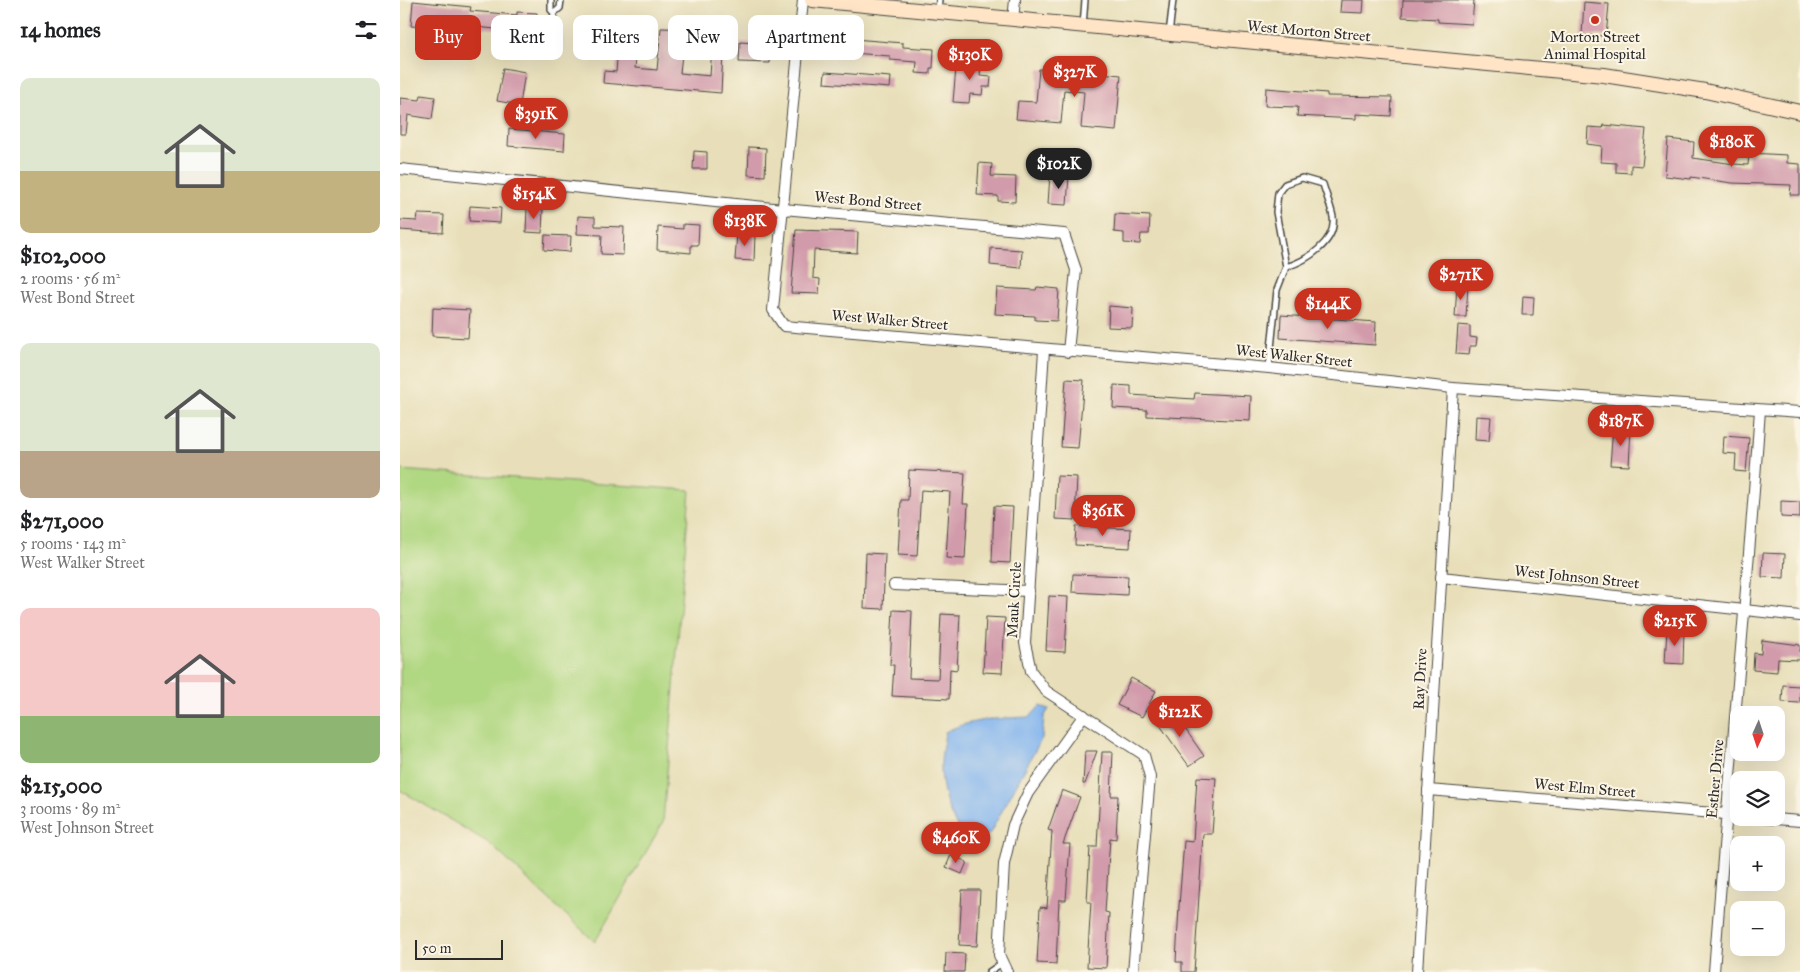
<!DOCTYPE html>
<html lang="en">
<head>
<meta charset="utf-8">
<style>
	body { margin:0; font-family:"IM FELL Great Primer",serif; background:#f2f2f2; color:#202124; height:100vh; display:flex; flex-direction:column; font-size:19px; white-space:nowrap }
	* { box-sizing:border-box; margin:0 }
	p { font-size:16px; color:#757577 }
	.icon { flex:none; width:28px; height:28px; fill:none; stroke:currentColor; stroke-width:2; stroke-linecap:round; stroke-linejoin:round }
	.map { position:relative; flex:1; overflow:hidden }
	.panel { display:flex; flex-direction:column; background:#fff; width:400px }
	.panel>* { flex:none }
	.hud { position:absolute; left:15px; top:15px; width:475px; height:45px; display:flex; gap:10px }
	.needle { width:32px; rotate:183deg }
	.tools { position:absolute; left:1330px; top:706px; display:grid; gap:10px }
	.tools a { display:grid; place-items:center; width:55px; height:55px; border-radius:10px; background:#fff; box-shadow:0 5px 20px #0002; font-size:25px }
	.scale { position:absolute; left:15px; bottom:12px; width:88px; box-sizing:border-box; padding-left:5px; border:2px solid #2b2b2b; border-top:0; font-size:14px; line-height:18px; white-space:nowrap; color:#2b2b2b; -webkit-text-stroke:4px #fcf5e5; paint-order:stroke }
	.price { position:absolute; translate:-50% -42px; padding:0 11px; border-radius:18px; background:#c8321e; color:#fff; font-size:16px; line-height:32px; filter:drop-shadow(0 1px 2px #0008) }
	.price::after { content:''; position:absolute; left:50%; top:30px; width:15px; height:11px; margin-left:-8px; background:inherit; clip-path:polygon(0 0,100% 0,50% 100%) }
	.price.current { background:#222; color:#fff }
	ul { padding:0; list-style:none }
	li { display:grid; align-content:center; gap:10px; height:265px; padding:0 20px }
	li span { display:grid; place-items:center; height:155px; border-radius:10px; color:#555 }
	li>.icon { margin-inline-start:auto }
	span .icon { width:90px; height:90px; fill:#fffc; stroke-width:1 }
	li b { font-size:21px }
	h2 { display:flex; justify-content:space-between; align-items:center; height:60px; padding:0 20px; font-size:21px }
	.pill { padding:0 18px; border-radius:10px; background:#fff; box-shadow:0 5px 20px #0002; font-size:18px; line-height:45px }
	.pill.current { background:#c8321e; color:#fff }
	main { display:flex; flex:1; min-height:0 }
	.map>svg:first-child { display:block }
	.green { fill:#b0d781; stroke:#6e8156 }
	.water { fill:#81b4ee; stroke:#56708c }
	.building { fill:#d29bab; fill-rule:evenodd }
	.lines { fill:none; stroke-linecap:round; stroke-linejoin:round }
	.lane-casing { stroke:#474640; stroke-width:8 }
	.street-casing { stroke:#474640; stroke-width:12 }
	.secondary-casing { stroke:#474640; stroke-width:16 }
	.lane { stroke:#fff; stroke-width:5 }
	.street { stroke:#fff; stroke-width:10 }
	.secondary { stroke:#ffe4c6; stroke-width:14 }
	.poi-dot { fill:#c8321e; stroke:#fcf5e5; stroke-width:2 }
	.labels { text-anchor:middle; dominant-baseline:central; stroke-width:4; stroke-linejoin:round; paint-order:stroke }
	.street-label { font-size:15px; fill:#2b2b2b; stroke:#fcf5e5 }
	.poi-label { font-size:15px; fill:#2b2b2b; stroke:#fcf5e5 }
</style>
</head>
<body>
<main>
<section class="panel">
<h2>14 homes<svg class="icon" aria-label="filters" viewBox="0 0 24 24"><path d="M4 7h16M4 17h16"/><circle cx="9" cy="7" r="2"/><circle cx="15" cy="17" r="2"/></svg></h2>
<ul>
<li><span style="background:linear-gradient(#dfe7d0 60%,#c2b280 0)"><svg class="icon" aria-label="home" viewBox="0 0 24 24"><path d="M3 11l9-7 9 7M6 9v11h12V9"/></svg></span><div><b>$102,000</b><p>2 rooms · 56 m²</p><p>West Bond Street</p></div></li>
<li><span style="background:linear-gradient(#dfe7d0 70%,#b9a48a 0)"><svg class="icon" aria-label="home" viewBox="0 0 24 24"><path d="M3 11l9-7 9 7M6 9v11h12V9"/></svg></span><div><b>$271,000</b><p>5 rooms · 143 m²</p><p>West Walker Street</p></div></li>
<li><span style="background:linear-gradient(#f6c9c9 70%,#8fb573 0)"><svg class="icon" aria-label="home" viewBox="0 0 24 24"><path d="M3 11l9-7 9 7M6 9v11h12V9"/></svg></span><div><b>$215,000</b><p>3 rooms · 89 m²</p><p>West Johnson Street</p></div></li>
</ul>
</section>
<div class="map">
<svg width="1400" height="972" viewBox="0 0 1400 972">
	<rect width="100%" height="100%" fill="#fcf5e5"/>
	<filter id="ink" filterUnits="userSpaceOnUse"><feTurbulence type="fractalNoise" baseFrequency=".02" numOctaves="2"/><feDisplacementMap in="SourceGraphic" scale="10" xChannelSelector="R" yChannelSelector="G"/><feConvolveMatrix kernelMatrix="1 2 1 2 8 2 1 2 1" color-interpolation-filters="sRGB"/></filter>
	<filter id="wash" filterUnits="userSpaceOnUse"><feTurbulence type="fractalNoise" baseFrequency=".0096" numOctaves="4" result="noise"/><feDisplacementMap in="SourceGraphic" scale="20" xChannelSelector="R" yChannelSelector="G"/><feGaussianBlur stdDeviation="1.12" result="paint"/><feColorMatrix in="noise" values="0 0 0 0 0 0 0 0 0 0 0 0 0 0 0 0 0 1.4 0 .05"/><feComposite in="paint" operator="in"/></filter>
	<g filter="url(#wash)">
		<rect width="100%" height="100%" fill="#e8dfba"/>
		<path class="green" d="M0 470 290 490 263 822 195 942 89 843 0 790Z"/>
		<path class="water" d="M640 706 649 709 644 717 642 738 590 833 577 842C551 837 540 786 541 764 541 753 544 743 545 732 570 719 602 718 630 717Z"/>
		<g id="blocks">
			<g class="building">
				<path d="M941 0H964L963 13 940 12Z"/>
				<path d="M1003 0H1074L1072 24 1038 22V19L1002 17Z"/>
				<path d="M13 1 71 7 70 11 117 15V12L137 13 136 33 55 25V31L42 30V23L25 22V27L11 26Z"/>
				<path d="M1184 2 1209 4 1206 36 1182 35Z"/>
				<path d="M261 28 324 30 321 93 203 83 204 71 216 72 218 47 237 48 235 68 257 70ZM283 45 312 47 310 76 280 73Z"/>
				<path d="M429 37 503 43V47L534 49 533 68H530V74L516 73 517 62 490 60V56L428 51Z"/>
				<path d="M340 42 371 44 370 63 339 62Z"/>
				<path d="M568 56 582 57 580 76 591 77 590 87H583L582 95 570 94 569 103 553 102 556 68 568 69Z"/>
				<path d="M669 63 680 64 679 71 721 75 716 131 681 128 684 92 664 90 661 123 616 119 618 101 636 102 639 69 669 71Z"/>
				<path d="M103 68 125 72 120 105 97 101Z"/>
				<path d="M425 72 491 77 490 88 424 83Z"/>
				<path d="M866 88 927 93V96L992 97 991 116 956 114V119L897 116 898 107 865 106Z"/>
				<path d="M21 95 35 97 32 119 8 115 6 134H0V98L20 100Z"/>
				<path d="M1204 125 1246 129 1242 166 1231 165V173L1216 172V163L1201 162 1202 146 1187 144 1188 127 1203 128Z"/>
				<path d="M109 129 165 134 164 151 108 146Z"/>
				<path d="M1268 139 1294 142 1293 158 1334 164 1348 165 1349 153 1387 155V163L1400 164V195H1390L1391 185 1332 183 1291 177V179L1265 176Z"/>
				<path d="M349 147 366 148 365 176 348 175Z"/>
				<path d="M294 151 307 152V169H293Z"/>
				<path d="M579 163 592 164 591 176 616 177 615 202 598 201V196L577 195Z"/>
				<path d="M650 174 669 175 667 205 648 204Z"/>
				<path d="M70 206 101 208 100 223 69 221Z"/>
				<path d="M127 207 143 208 142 233 126 232Z"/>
				<path d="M18 214 44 215 43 233 0 230V220L17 221Z"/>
				<path d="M715 214 750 216 749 234H741L740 244 724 243V233L714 232Z"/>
				<path d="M178 216 195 217V226L224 227 223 255 201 254 202 235 177 234Z"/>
				<path d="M283 224 299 225 298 245H291V253L257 250 258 227 283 229Z"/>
				<path d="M396 230 458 232 457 253 414 250 413 278 420 279 419 294 391 293Z"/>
				<path d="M337 233 355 234 354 261 335 260Z"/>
				<path d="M145 235 171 236 170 252 144 250Z"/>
				<path d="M591 248 622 250 621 268 590 265Z"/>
				<path d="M1057 285 1068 286 1066 317H1055Z"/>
				<path d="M637 287 659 289 657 321 635 320V316L595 314 597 288 636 290Z"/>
				<path d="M1123 296 1134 297 1133 315H1122Z"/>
				<path d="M709 306 733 308 732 328 708 327Z"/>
				<path d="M33 308 70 310 68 338 32 336Z"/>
				<path d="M881 315 976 322 975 345 880 338Z"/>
				<path d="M1058 325 1070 326V337L1077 338 1076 346H1070L1069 355 1056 354Z"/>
				<path d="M666 379 684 380 678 448 661 447Z"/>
				<path d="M714 385 731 386V395L794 399 795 393 851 396 850 421 747 416V410L713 408Z"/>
				<path d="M1076 416 1091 417 1089 441 1075 440Z"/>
				<path d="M1213 427 1231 428 1229 466 1210 465Z"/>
				<path d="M1324 436 1349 438 1346 472 1335 471 1336 454 1323 453Z"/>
				<path d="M509 470 565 473 563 504H568L565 559 546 558 550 492 521 490 517 556 498 555 501 500H508Z"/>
				<path d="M657 476 677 477 675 520 655 519Z"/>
				<path d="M1381 501 1400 502V518L1381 517Z"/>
				<path d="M594 506 613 507 610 563 592 562Z"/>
				<path d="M676 526 731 529 730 548 675 545Z"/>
				<path d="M466 553 485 554 483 609 464 608Z"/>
				<path d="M1363 553 1385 554 1384 578 1362 577Z"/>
				<path d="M673 574 728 576 727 595 672 592Z"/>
				<path d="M649 596 668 597 665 652 646 651Z"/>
				<path d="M493 610 512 611 509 678 538 679 541 614 560 615 557 670 550 669 549 699 492 696 494 665H490Z"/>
				<path d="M586 617 605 618 602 673 583 672Z"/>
				<path d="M1267 629 1284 630 1283 664 1265 663Z"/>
				<path d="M1362 640 1400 645V660L1378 659 1377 672 1353 670 1354 653 1361 654Z"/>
				<path d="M731 678 756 691 742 717 717 705Z"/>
				<path d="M1383 685 1400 686V703L1382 702Z"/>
				<path d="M772 710 804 756 789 766 757 721Z"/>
				<path d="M685 751H697L685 784H683Z"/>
				<path d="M702 752H713L711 796H718L716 839 710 838 705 912 709 913 706 968 687 967 691 902H687L690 847H697Z"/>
				<path d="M797 777 816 778 812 834H803L794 972H782V962H776L779 906 784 841 793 842Z"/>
				<path d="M662 790 680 797 663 844H670L666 900H659L656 964 637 963 640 907 647 908 652 831 648 830Z"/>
				<path d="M551 855 567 862 562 874 546 867Z"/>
				<path d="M562 890H580L577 946 559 945Z"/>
				<path d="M546 953 565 954 564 972H545Z"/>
			</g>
		</g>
	</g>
	<g filter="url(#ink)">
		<use href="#blocks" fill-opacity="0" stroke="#474640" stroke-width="1"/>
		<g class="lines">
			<defs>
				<g id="lane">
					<path d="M151 0V10L154 13 160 8 161 0"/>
					<path d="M538 12 539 0"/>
					<path d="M683 26 685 0"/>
					<path d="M769 34 773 0"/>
					<path d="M150 50 154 13"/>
					<path d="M869 368 877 290 886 267C906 261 937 242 933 217 931 206 926 195 923 184L902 178 885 184 878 193 876 212 886 267"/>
					<path d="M589 972 602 963"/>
				</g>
				<g id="street">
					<path d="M403 0 373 310 384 326 869 368 1053 388 1400 412"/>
					<path d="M613 20 615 0"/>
					<path d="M0 169 383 209 664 234 676 270 668 352"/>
					<path d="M644 350 625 643 631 671 646 691 744 755 750 777 733 972"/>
					<path d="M1041 577 1400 616"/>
					<path d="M494 585 629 591"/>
					<path d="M1028 790 1339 815"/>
					<path d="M1363 818 1400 821"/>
					<path d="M607 972 599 955 604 864 613 825 628 793 684 715"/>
					<path d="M1017 972 1053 388"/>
					<path d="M1314 972C1328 784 1347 597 1360 410"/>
				</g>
				<path id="secondary" d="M412 0 1204 75 1305 91 1400 112"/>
			</defs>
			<use href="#lane" class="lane-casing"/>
			<use href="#street" class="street-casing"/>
			<use href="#secondary" class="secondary-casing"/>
			<use href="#lane" class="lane"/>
			<use href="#street" class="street"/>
			<use href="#secondary" class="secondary"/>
		</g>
	</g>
	<circle class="poi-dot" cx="1195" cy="20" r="5"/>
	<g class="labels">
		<g class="street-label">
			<text transform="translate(909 31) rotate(5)">West Morton Street</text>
			<text transform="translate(468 201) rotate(5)">West Bond Street</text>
			<text transform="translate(490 320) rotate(5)">West Walker Street</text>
			<text transform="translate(894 356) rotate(6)">West Walker Street</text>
			<text transform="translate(1177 577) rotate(6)">West Johnson Street</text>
			<text transform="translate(614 600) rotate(-87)">Mauk Circle</text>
			<text transform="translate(1020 679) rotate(-87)">Ray Drive</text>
			<text transform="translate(1315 779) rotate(-85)">Esther Drive</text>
			<text transform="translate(1185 788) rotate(5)">West Elm Street</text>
		</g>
		<g class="poi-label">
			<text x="1195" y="37">Morton Street<tspan x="1195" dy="17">Animal Hospital</tspan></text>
		</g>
	</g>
</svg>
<div class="tools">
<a><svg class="needle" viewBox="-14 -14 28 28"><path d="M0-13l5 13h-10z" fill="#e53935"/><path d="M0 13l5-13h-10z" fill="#757577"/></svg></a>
<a><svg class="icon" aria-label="layers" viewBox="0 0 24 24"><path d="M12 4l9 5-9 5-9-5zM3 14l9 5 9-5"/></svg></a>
<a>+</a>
<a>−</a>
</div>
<div class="scale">50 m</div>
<b class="price" style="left:570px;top:81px">$130K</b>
<b class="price" style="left:675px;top:98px">$327K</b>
<b class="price" style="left:136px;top:140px">$391K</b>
<b class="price" style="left:1332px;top:168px">$180K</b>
<b class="price current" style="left:659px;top:190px">$102K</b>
<b class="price" style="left:134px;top:220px">$154K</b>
<b class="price" style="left:345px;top:247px">$138K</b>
<b class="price" style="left:1061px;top:301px">$271K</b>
<b class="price" style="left:928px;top:330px">$144K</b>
<b class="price" style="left:1221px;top:447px">$187K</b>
<b class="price" style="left:703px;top:537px">$361K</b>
<b class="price" style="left:1275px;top:647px">$215K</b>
<b class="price" style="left:780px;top:738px">$122K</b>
<b class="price" style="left:556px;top:864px">$460K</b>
<div class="hud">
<a class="pill current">Buy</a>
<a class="pill">Rent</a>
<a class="pill">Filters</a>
<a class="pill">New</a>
<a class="pill">Apartment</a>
</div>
</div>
</main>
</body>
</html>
